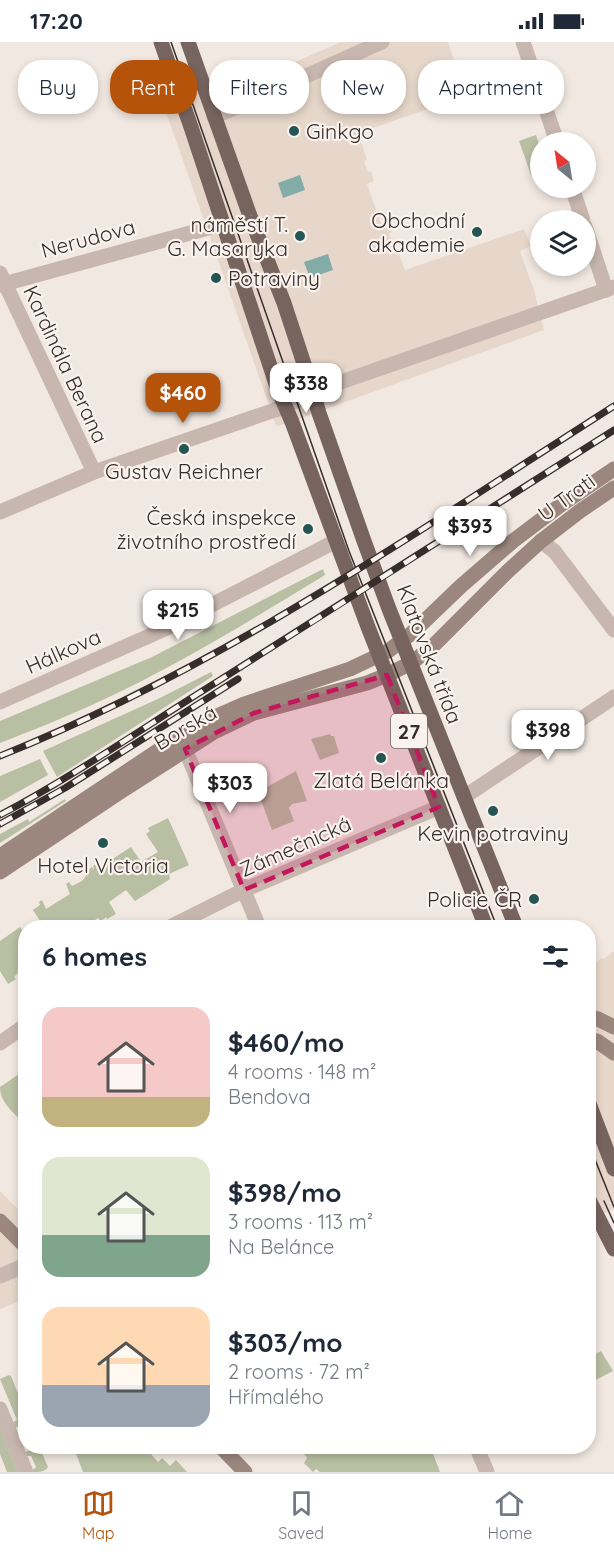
<!DOCTYPE html>
<html lang="en">
<head>
<meta charset="utf-8">
<style>
	body { margin:0; font-family:Quicksand,sans-serif; background:#f6f6f7; color:#1f2937; height:100vh; display:flex; flex-direction:column; font-size:22px; white-space:nowrap }
	* { box-sizing:border-box; margin:0 }
	p { font-size:20px; color:#747a83 }
	.icon { flex:none; width:33px; height:33px; fill:none; stroke:currentColor; stroke-width:2; stroke-linecap:round; stroke-linejoin:round }
	.map { position:relative; flex:1; overflow:hidden }
	.panel { position:absolute; left:18px; top:878px; width:578px; height:534px; display:flex; flex-direction:column; background:#fff; border-radius:24px; box-shadow:0 3px 9px #0003 }
	.panel>* { flex:none }
	.guide { position:absolute; left:18px; top:18px; width:579px; height:54px; display:flex; gap:12px }
	.needle { width:39px; rotate:330deg }
	.fabs { position:absolute; left:530px; top:90px; display:grid; gap:12px }
	.fabs a { display:grid; place-items:center; width:66px; height:66px; border-radius:50%; background:#fff; box-shadow:0 3px 9px #0003; font-size:30px }
	.price { position:absolute; translate:-50% -51px; padding:0 14px; border-radius:12px; background:#fff; color:#222; font-size:20px; line-height:39px; filter:drop-shadow(0 2px 3px #0008) }
	.price::after { content:''; position:absolute; left:50%; top:36px; width:18px; height:14px; margin-left:-9px; background:inherit; clip-path:polygon(0 0,100% 0,50% 100%) }
	.price.current { background:#b45309; color:#fff }
	ul { padding:0; list-style:none }
	li { display:flex; align-items:center; gap:18px; height:150px; padding:0 24px }
	li span { display:grid; place-items:center; flex:none; width:168px; height:120px; border-radius:18px; color:#555 }
	li>.icon { margin-inline-start:auto }
	span .icon { width:72px; height:72px; fill:#fffc; stroke-width:1 }
	li b { font-size:26px }
	h2 { display:flex; justify-content:space-between; align-items:center; height:72px; padding:0 24px; font-size:26px }
	.tag { padding:0 21px; border-radius:24px; background:#fff; box-shadow:0 3px 9px #0003; font-size:21px; line-height:54px }
	.tag.current { background:#b45309; color:#fff }
	.status { display:flex; justify-content:space-between; align-items:center; height:42px; padding:0 30px; background:#fff; direction:ltr }
	.status svg { height:16px; fill:currentColor }
	.tabs { display:flex; justify-content:space-around; align-items:center; height:84px; border-top:2px solid #e0e1e3; background:#fff; font-size:16px; color:#747a83 }
	.tabs a { display:grid; justify-items:center; gap:3px }
	.tabs .current { color:#b45309 }
	.map>svg:first-child { display:block }
	.green { fill:#b8bfa2 }
	.plaza { fill:#e7d7ca }
	.water { fill:#83aba8 }
	.lines { fill:none; stroke-linecap:round; stroke-linejoin:round }
	.street { stroke:#c8b7ae; stroke-width:15 }
	.secondary { stroke:#9c877f; stroke-width:15 }
	.primary { stroke:#78645e; stroke-width:15 }
	.tram { stroke:#372e2c; stroke-width:1.5 }
	.rail-casing { stroke:#372e2c; stroke-width:7 }
	.rail { stroke:#f9f2ed; stroke-width:4.5; stroke-dasharray:14; stroke-linecap:butt }
	.marked { fill:#c2185b; fill-opacity:0.2; stroke:#c2185b; stroke-width:4.5; stroke-dasharray:12 8; stroke-linejoin:round }
	.poi-dot { fill:#255553; stroke:#f9f2ed; stroke-width:2 }
	.labels { text-anchor:middle; dominant-baseline:central; stroke-width:4.5; stroke-linejoin:round; paint-order:stroke }
	.shield { fill:#f9f2ed; stroke:#716966; stroke-width:1.5 }
	.shield-label { font-size:20px; font-weight:bold; fill:#372e2c }
	.poi-label { font-size:21px; fill:#372e2c; stroke:#f9f2ed; text-anchor:end }
	.street-label { font-size:21px; fill:#372e2c; stroke:#f9f2ed }
</style>
</head>
<body>
<div class="status"><b>17:20</b><svg viewBox="0 0 49 12"><path d="M0 12V9h3v3zM5 12V6h3v6zM10 12V3h3v9zM15 12V0h3v12zM26 1h20v11H26zM47 4h2v5h-2z"/></svg></div>
<div class="map">
<svg width="614" height="1430" viewBox="0 0 614 1430">
	<rect width="100%" height="100%" fill="#f1e8e1"/>
	<g class="green">
		<path d="M536 93 540 105V130L531 133 519 99Z"/>
		<path d="M323 527 325 533C278 561 231 591 183 617 124 650 63 677 0 701V679L152 615Z"/>
		<path d="M211 630 213 634 57 735 43 709 160 656Z"/>
		<path d="M330 692 331 694H334L339 711 320 718 311 697Z"/>
		<path d="M40 717 48 733 0 760V734Z"/>
		<path d="M296 729 307 759 292 762 289 766 294 779 272 788 258 750Z"/>
		<path d="M65 757 66 759 0 801V792L28 777 29 780Z"/>
		<path d="M168 776 189 823 169 832 170 837 135 859 126 848 109 860 116 872 107 877 106 875 101 879 98 876 92 880 94 883 91 885H31L40 879 33 868 40 863 39 860 42 858 46 867 70 852 66 842 69 840 72 844 82 839 86 834 84 830 92 825 94 828 93 824 97 821 100 825 131 805 141 820 158 810 146 792 150 789 148 786Z"/>
		<path d="M20 885 23 890 25 889V927L23 925 17 929 18 931 14 935 16 937 8 942 0 929V899Z"/>
		<path d="M25 1028V1082C15 1072 0 1061 0 1045Z"/>
		<path d="M601 1309 613 1329 588 1342V1316Z"/>
		<path d="M9 1333 11 1334 25 1369V1381L15 1386 14 1380 17 1378 0 1337Z"/>
		<path d="M0 1386 18 1430H7L0 1412Z"/>
		<path d="M73 1404H151L155 1408 151 1412 158 1420 162 1416 170 1424 176 1418 187 1430H83Z"/>
		<path d="M295 1404H430L440 1430H320L316 1427 313 1430 304 1421 307 1416 306 1414Z"/>
		<path d="M38 1405 40 1406 48 1425C45 1430 39 1430 33 1430V1428L36 1425 31 1414H27L25 1410Z"/>
	</g>
	<g class="plaza">
		<path d="M341 0H448L466 54 358 91 367 118 364 119 368 130 371 129 374 139 367 142 381 182 388 179 392 190 389 191 393 202H395L405 228 524 187 531 204 520 209 534 248 544 288 279 384 276 383 160 53 224 48 265 33Z"/>
		<path d="M614 909V1167L588 1178V927L602 916 604 917Z"/>
		<path d="M0 1149 26 1175 25 1257 0 1267Z"/>
	</g>
	<g class="water">
		<path d="M300 133 305 148 283 156 278 141Z"/>
		<path d="M328 212 333 228 310 236 304 220Z"/>
	</g>
	<g class="lines">
		<g class="street">
			<path d="M523 0 557 100"/>
			<path d="M214 75 382 0"/>
			<path d="M572 146 583 178"/>
			<path d="M585 184 606 248"/>
			<path d="M0 231 94 430"/>
			<path d="M0 243 223 182"/>
			<path d="M0 470 94 430 275 368 341 340 614 245"/>
			<path d="M541 499 555 510 614 588"/>
			<path d="M0 660 165 587 336 499"/>
			<path d="M185 707 259 885"/>
			<path d="M464 755 614 655"/>
			<path d="M170 885 244 848 439 765"/>
			<path d="M0 1001 26 983"/>
			<path d="M0 1234 26 1223"/>
			<path d="M0 1367 26 1430"/>
			<path d="M476 1404 487 1430"/>
		</g>
		<g class="secondary">
			<path d="M0 814 180 694 210 677 244 662 350 627 388 609 412 591 461 544 513 499 562 462 614 427"/>
			<path d="M0 830 120 750 214 690 254 671 367 641 387 633 411 621 432 605 507 530 541 499 580 469 614 446"/>
			<path d="M588 974 598 977 614 985"/>
			<path d="M588 997 597 999 614 1011"/>
			<path d="M0 1179 26 1205"/>
			<path d="M220 1404 245 1430"/>
		</g>
		<g class="primary">
			<path d="M161 0 191 85 277 345 292 380 368 585 486 885"/>
			<path d="M188 0 250 174 284 261 308 334 319 371 364 499 389 567 516 885"/>
			<path d="M588 1059 614 1127"/>
			<path d="M588 1156 614 1207"/>
		</g>
		<g class="tram">
			<path d="M171 0 349 509 497 885"/>
			<path d="M588 1100 614 1165"/>
			<path d="M604 1159 614 1181"/>
		</g>
		<defs>
			<g id="rail">
				<path d="M0 714C220 626 415 491 614 364"/>
				<path d="M0 773C76 733 147 683 220 638 352 555 483 471 614 388"/>
				<path d="M0 782 65 746 238 637"/>
			</g>
		</defs>
		<use href="#rail" class="rail-casing"/>
		<use href="#rail" class="rail"/>
	</g>
	<path class="marked" d="M387 633 439 765 244 848 185 707 254 671Z"/>
	<g class="poi-dot">
		<circle cx="294" cy="89" r="6"/>
		<circle cx="477" cy="190" r="6"/>
		<circle cx="300" cy="194" r="6"/>
		<circle cx="216" cy="236" r="6"/>
		<circle cx="184" cy="407" r="6"/>
		<circle cx="308" cy="487" r="6"/>
		<circle cx="381" cy="716" r="6"/>
		<circle cx="493" cy="769" r="6"/>
		<circle cx="103" cy="801" r="6"/>
		<circle cx="534" cy="857" r="6"/>
	</g>
	<g class="labels">
		<rect class="shield" x="391" y="672" width="36" height="34" rx="4.5"/>
		<g class="shield-label">
			<text x="409" y="689">27</text>
		</g>
		<g class="poi-label">
			<text x="306" y="89" text-anchor="start">Ginkgo</text>
			<text x="465" y="178">Obchodní<tspan x="465" dy="24">akademie</tspan></text>
			<text x="288" y="182">náměstí T.<tspan x="288" dy="24">G. Masaryka</tspan></text>
			<text x="228" y="236" text-anchor="start">Potraviny</text>
			<text x="184" y="429" text-anchor="middle">Gustav Reichner</text>
			<text x="296" y="475">Česká inspekce<tspan x="296" dy="24">životního prostředí</tspan></text>
			<text x="381" y="738" text-anchor="middle">Zlatá Belánka</text>
			<text x="493" y="791" text-anchor="middle">Kevin potraviny</text>
			<text x="103" y="823" text-anchor="middle">Hotel Victoria</text>
			<text x="522" y="857">Policie ČR</text>
		</g>
		<g class="street-label">
			<text transform="translate(88 196) rotate(-15)">Nerudova</text>
			<text transform="translate(66 322) rotate(65)">Kardinála Berana</text>
			<text transform="translate(566 455) rotate(-36)">U Trati</text>
			<text transform="translate(63 609) rotate(-24)">Hálkova</text>
			<text transform="translate(430 612) rotate(69)">Klatovská třída</text>
			<text transform="translate(185 685) rotate(-30)">Borská</text>
			<text transform="translate(295 804) rotate(-24)">Zámečnická</text>
		</g>
	</g>
</svg>
<div class="fabs">
<a><svg class="needle" viewBox="-14 -14 28 28"><path d="M0-13l5 13h-10z" fill="#e53935"/><path d="M0 13l5-13h-10z" fill="#747a83"/></svg></a>
<a><svg class="icon" aria-label="layers" viewBox="0 0 24 24"><path d="M12 4l9 5-9 5-9-5zM3 14l9 5 9-5"/></svg></a>
</div>
<b class="price" style="left:306px;top:372px">$338</b>
<b class="price current" style="left:183px;top:382px">$460</b>
<b class="price" style="left:470px;top:515px">$393</b>
<b class="price" style="left:178px;top:599px">$215</b>
<b class="price" style="left:548px;top:719px">$398</b>
<b class="price" style="left:230px;top:772px">$303</b>
<div class="guide">
<a class="tag">Buy</a>
<a class="tag current">Rent</a>
<a class="tag">Filters</a>
<a class="tag">New</a>
<a class="tag">Apartment</a>
</div>
<section class="panel">
<h2>6 homes<svg class="icon" aria-label="filters" viewBox="0 0 24 24"><path d="M4 7h16M4 17h16"/><circle cx="9" cy="7" r="2"/><circle cx="15" cy="17" r="2"/></svg></h2>
<ul>
<li><span style="background:linear-gradient(#f6c9c9 75%,#c2b280 0)"><svg class="icon" aria-label="home" viewBox="0 0 24 24"><path d="M3 11l9-7 9 7M6 9v11h12V9"/></svg></span><div><b>$460/mo</b><p>4 rooms · 148 m²</p><p>Bendova</p></div></li>
<li><span style="background:linear-gradient(#dfe7d0 65%,#7fa58c 0)"><svg class="icon" aria-label="home" viewBox="0 0 24 24"><path d="M3 11l9-7 9 7M6 9v11h12V9"/></svg></span><div><b>$398/mo</b><p>3 rooms · 113 m²</p><p>Na Belánce</p></div></li>
<li><span style="background:linear-gradient(#ffd9b3 65%,#9aa5b1 0)"><svg class="icon" aria-label="home" viewBox="0 0 24 24"><path d="M3 11l9-7 9 7M6 9v11h12V9"/></svg></span><div><b>$303/mo</b><p>2 rooms · 72 m²</p><p>Hřímalého</p></div></li>
</ul>
</section>
</div>
<nav class="tabs">
<a class="current"><svg class="icon" aria-label="map" viewBox="0 0 24 24"><path d="M3 6l6-2 6 2 6-2v14l-6 2-6-2-6 2zM9 4v14M15 6v14"/></svg>Map</a>
<a><svg class="icon" aria-label="saved" viewBox="0 0 24 24"><path d="M7 4h10v16l-5-4-5 4z"/></svg>Saved</a>
<a><svg class="icon" aria-label="home" viewBox="0 0 24 24"><path d="M3 11l9-7 9 7M6 9v11h12V9"/></svg>Home</a>
</nav>
</body>
</html>
